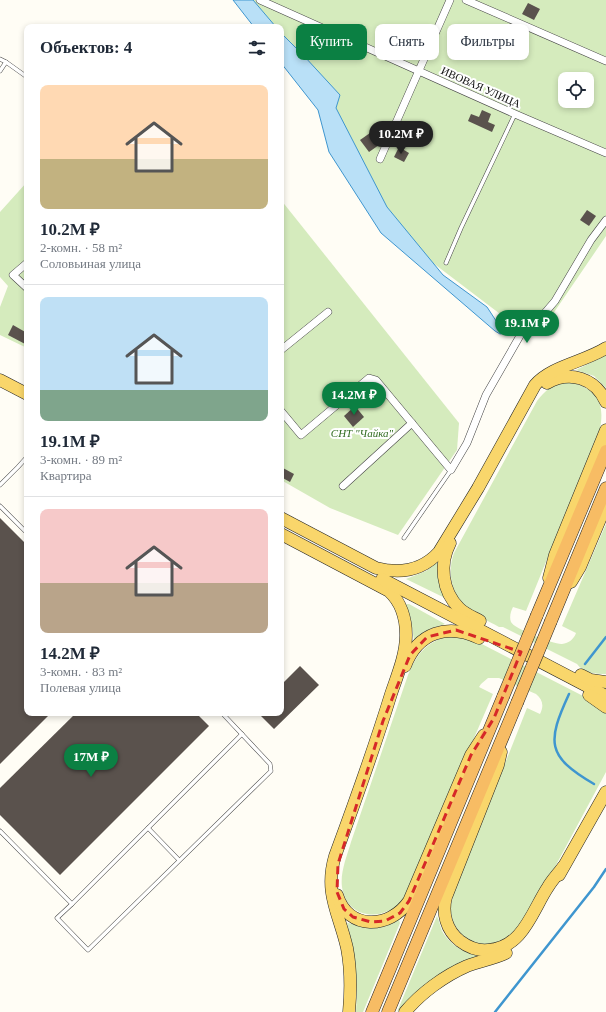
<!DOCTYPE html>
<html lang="ru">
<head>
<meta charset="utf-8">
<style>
	body { margin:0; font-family:Georgia,serif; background:#f6f6f7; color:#1f2937; height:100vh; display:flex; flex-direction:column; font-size:15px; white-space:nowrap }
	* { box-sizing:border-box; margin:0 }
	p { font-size:13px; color:#747a83 }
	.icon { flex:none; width:22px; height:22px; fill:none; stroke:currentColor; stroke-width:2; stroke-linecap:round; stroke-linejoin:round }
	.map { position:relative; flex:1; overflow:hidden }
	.panel { position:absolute; left:24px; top:24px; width:260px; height:692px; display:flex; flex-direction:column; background:#fff; border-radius:8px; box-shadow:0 2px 6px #0003 }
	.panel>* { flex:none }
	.top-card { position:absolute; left:296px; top:24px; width:250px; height:36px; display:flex; gap:8px }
	.tools { position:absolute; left:558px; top:72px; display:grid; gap:8px }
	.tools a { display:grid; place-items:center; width:36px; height:36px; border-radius:8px; background:#fff; box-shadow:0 2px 6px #0003; font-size:20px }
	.price { position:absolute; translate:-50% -34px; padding:0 9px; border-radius:14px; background:#0b8043; color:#fff; font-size:13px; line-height:26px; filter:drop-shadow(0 1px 2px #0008) }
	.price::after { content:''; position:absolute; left:50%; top:24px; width:12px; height:9px; margin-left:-6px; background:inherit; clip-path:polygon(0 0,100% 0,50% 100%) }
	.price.selected { background:#222; color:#fff }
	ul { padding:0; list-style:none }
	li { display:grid; align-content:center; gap:8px; height:212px; padding:0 16px }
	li+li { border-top:1px solid #e0e1e3 }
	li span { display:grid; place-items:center; height:124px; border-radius:8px; color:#555 }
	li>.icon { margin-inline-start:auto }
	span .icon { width:72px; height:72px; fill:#fffc; stroke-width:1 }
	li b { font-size:17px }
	h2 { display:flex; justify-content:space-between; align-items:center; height:48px; padding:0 16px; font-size:17px }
	.pill { padding:0 14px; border-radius:8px; background:#fff; box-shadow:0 2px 6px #0003; font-size:14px; line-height:36px }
	.pill.selected { background:#0b8043; color:#fff }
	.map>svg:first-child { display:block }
	.green { fill:#d5ebbd; fill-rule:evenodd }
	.water { fill:#b9e0f7; stroke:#3f96cf }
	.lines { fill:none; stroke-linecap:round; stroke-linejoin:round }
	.stream { stroke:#3f96cf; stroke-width:2.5 }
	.building { fill:#5a524d }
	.service-casing { stroke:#444; stroke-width:4.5 }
	.minor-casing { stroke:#444; stroke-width:8 }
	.primary-casing { stroke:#222; stroke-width:13 }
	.trunk-casing { stroke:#222; stroke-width:13 }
	.service { stroke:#fff; stroke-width:3.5 }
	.minor { stroke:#fff; stroke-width:7 }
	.primary { stroke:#f9d66b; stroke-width:12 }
	.trunk { stroke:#f7bc64; stroke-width:12 }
	.trunk-bridge-casing { stroke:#222; stroke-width:13; stroke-linecap:butt }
	.trunk-bridge { stroke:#f7bc64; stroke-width:12 }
	.marked { fill:none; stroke:#d62828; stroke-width:3; stroke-dasharray:8 5; stroke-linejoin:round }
	.labels { text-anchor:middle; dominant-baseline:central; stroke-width:4; stroke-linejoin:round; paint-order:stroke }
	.street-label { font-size:11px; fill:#111; stroke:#fff }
	.park-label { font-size:11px; font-style:italic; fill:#2f6b1f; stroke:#fff }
</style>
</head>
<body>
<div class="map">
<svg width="606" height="1012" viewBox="0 0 606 1012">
	<rect width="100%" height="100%" fill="#fffdf5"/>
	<g class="green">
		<path d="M244 0H606V236L542 330 508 320 391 231 281 47V27H265ZM565 79H587V101H565Z"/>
		<path d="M27 182V348L0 335V307L8 286 0 277V212Z"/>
		<path d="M281 200 459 423 457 450 398 535 330 508 281 480Z"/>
		<path d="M606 355V388L594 376 576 370Z"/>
		<path d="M571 382C597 390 605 402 600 429L526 611 513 607C511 611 509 617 511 622 514 629 555 645 562 644 569 643 574 639 576 633L562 626 606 524V674C596 674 583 673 577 664L503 627H499C489 621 476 616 467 608 451 594 447 572 454 553L537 401C548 387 554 384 571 382Z"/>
		<path d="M438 562 445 598 406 579 426 571Z"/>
		<path d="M406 604H409L445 624 430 629 414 640 411 620Z"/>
		<path d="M449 636 474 640 585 697 599 706 606 714V772L527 919 518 932 493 945 475 944 462 935 454 924 450 909 454 892 527 708 540 714C544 706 543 700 536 694L499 678H488L481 684 479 687 493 694 405 898C386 922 347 921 342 887 340 872 347 856 351 842L408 675C417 654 426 642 449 636Z"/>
		<path d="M437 916C439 920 440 926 442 931 450 945 462 951 477 956L413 996 397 1012Z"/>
		<path d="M398 920H399L400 923 363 1012H356C358 982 355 953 347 923 351 923 354 925 359 926 373 930 386 928 398 920Z"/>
	</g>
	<g class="water">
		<path d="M233 0H253L276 27H254Z"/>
		<path d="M281 33 304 56 340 95 336 108 387 207 443 275 487 307 504 333 500 334 495 331 381 233 329 152 318 110 281 63Z"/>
	</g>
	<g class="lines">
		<g class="stream">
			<path d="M585 664 606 637"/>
			<path d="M569 694C547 742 546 756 594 784"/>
			<path d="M495 1012 594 887 606 869"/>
		</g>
	</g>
	<g class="building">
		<path d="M528 3 540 9 534 20 522 14Z"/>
		<path d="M482 110 491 114 488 122 495 125 492 132 468 121 471 114 479 117Z"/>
		<path d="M370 133 379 145 369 152 360 140Z"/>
		<path d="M399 147 409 153 404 162 394 157Z"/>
		<path d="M587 210 596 216 589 226 580 220Z"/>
		<path d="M13 325 27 333V345L8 335Z"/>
		<path d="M355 406 364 417 353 427 344 416Z"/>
		<path d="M283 468 294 474 290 482 281 477V472Z"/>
		<path d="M0 518 27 545V713H51L0 764Z"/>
		<path d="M300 666 319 685 274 729 258 713H281V685Z"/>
		<path d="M76 713H196L209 726 60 875 0 815V788Z"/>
	</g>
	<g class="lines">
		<defs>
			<g id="service">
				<path d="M0 59 6 62"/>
				<path d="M0 71 6 62 27 77"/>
				<path d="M446 263 461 228 515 114"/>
				<path d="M0 485 18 467 27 457"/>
				<path d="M0 506 27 533"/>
				<path d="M404 538 451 470"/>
				<path d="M148 828 179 860"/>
				<path d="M0 831 72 904 57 918 88 950 271 771 270 764 222 713"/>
				<path d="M72 904 242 734"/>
			</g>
			<g id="minor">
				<path d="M260 0 515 114 606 153"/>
				<path d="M466 0 606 61"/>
				<path d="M380 159 450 0"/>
				<path d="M27 263 13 275 27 288"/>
				<path d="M281 350 328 312"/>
				<path d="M281 411 301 435 369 378 376 380 451 470 467 443 486 395 521 334 530 325 543 315 555 301 591 240 606 220"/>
				<path d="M343 486 412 423"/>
			</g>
			<g id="primary">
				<path d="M0 380 27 394"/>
				<path d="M547 383C570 370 595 378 606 402"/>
				<path d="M281 518 376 568C400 574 422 571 439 552L478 488 535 385C551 366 584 362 606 348"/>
				<path d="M281 534 389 591C401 602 406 619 406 635 406 655 397 676 391 694 374 749 355 802 335 856 324 893 339 913 347 948 351 969 351 990 349 1012"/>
				<path d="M450 543C439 564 442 591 459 608 465 614 473 617 480 621"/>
				<path d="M549 578 555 555 606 430"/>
				<path d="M382 579 606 696"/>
				<path d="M571 582 580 567 606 505"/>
				<path d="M405 666C418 632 448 623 479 638"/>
				<path d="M581 675 591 680 606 682"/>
				<path d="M589 695 606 707"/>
				<path d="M501 752 498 765 446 897C442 913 446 930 460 941 468 947 478 951 488 950 523 948 532 911 548 887 552 880 558 874 563 867"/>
				<path d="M559 875 606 792"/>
				<path d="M337 895C348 931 390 929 409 901L471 755 484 735"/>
				<path d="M405 1012C421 993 444 976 467 966 480 961 494 959 506 953"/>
			</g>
			<g id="trunk">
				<path d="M537 615 606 451"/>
				<path d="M551 621 606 488"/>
				<path d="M372 1012 503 697"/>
				<path d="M388 1012 517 703"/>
			</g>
		</defs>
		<use href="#service" class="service-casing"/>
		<use href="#minor" class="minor-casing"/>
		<use href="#primary" class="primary-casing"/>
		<use href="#trunk" class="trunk-casing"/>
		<use href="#service" class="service"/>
		<use href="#minor" class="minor"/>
		<use href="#primary" class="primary"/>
		<use href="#trunk" class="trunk"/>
		<defs>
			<g id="trunk-bridge">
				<path d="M503 697 537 615"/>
				<path d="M517 703 551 621"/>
			</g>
		</defs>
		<use href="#trunk-bridge" class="trunk-bridge-casing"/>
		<use href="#trunk-bridge" class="trunk-bridge"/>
	</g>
	<path class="marked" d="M456 630 521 652 494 718 471 755 409 901 400 913 385 921 371 922 353 917 344 909 337 892 338 864 383 721 410 655 427 637Z"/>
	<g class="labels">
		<g class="street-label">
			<text transform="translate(481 87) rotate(24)">ИВОВАЯ УЛИЦА</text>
		</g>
		<g class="park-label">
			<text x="362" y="433">СНТ "Чайка"</text>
		</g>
	</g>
</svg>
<div class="tools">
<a><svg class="icon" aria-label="locate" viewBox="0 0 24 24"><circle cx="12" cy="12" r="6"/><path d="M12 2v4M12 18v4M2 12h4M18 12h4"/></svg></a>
</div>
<b class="price selected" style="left:401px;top:155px">10.2M ₽</b>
<b class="price" style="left:527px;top:344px">19.1M ₽</b>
<b class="price" style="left:354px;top:416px">14.2M ₽</b>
<b class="price" style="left:91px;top:778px">17M ₽</b>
<div class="top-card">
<a class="pill selected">Купить</a>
<a class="pill">Снять</a>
<a class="pill">Фильтры</a>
</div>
<section class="panel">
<h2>Объектов: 4<svg class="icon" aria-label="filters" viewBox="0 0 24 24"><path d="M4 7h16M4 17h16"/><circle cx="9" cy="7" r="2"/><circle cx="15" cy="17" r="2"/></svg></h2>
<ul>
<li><span style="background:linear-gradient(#ffd9b3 60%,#c2b280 0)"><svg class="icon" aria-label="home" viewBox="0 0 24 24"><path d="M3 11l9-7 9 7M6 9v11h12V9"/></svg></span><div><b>10.2M ₽</b><p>2-комн. · 58 m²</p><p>Соловьиная улица</p></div></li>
<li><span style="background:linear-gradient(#bfe0f5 75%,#7fa58c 0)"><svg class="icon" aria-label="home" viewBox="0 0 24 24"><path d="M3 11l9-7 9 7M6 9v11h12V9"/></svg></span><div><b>19.1M ₽</b><p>3-комн. · 89 m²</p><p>Квартира</p></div></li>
<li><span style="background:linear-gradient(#f6c9c9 60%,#b9a48a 0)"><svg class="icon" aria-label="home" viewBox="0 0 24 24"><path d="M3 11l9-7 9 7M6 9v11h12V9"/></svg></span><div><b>14.2M ₽</b><p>3-комн. · 83 m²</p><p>Полевая улица</p></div></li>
</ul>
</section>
</div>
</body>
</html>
